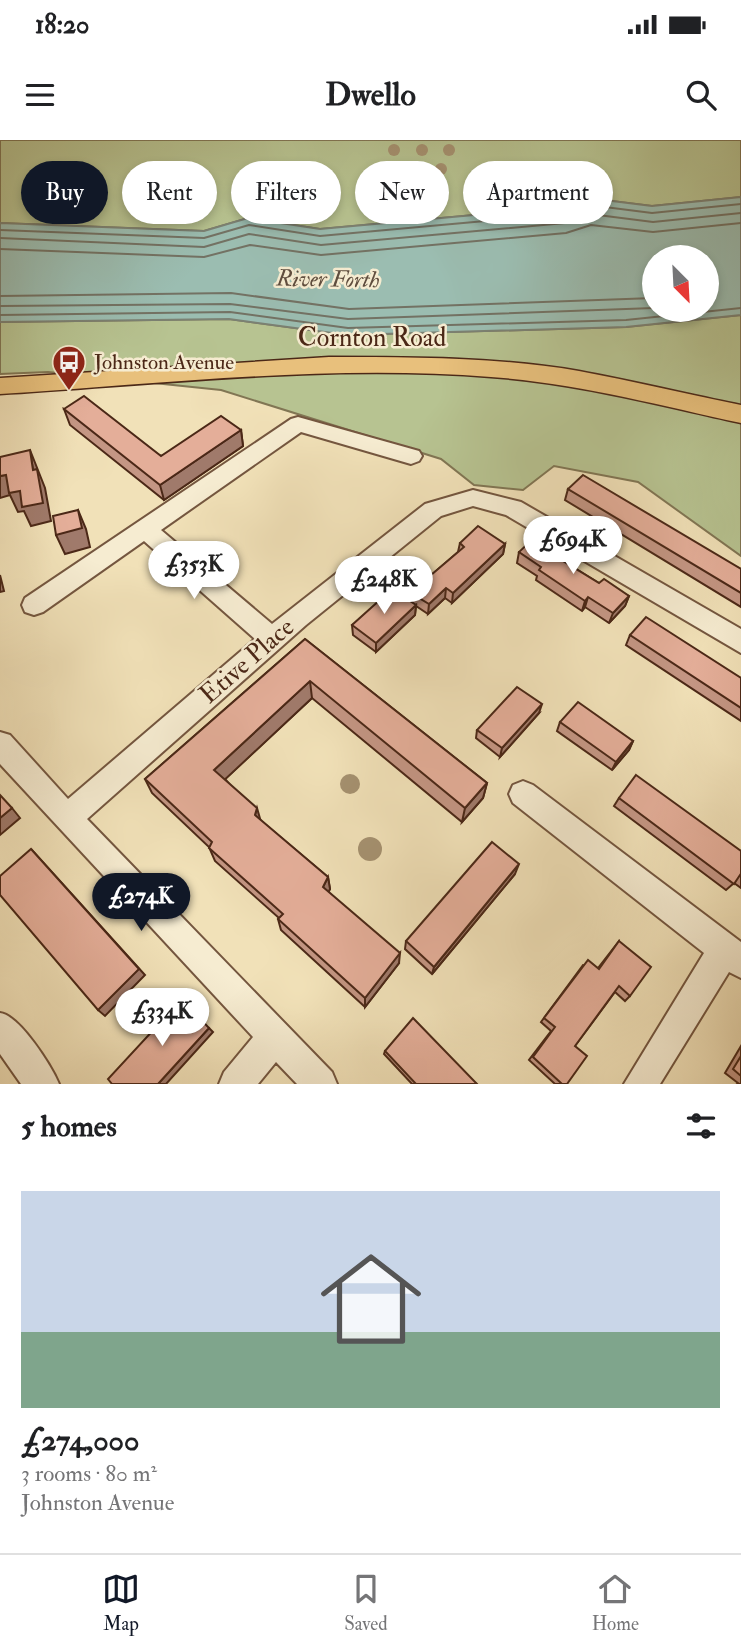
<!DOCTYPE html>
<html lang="en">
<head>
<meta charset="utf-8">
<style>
	body { margin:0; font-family:"IM FELL Double Pica",serif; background:#f2f2f2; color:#202124; height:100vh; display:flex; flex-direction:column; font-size:26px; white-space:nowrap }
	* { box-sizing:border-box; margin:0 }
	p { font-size:23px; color:#757577 }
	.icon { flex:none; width:38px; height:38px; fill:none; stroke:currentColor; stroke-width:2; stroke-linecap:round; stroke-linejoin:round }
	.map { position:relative; height:944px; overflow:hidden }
	.drawer { display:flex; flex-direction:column; background:#fff; flex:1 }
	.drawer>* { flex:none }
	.top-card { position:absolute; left:21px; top:21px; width:700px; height:63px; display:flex; gap:14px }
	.needle { width:46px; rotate:156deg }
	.buttons { position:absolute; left:642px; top:105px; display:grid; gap:14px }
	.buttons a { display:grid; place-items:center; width:77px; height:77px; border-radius:50%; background:#fff; box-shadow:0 4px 10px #0003; font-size:35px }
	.price { position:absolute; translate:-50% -60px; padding:0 16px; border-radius:24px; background:#fff; color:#222; font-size:23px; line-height:46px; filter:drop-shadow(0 2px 4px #0008) }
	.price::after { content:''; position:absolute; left:50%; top:42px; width:21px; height:16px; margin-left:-10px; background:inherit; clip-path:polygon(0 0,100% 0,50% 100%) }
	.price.selected { background:#111827; color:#fff }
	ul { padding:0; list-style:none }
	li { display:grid; align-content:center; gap:14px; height:371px; padding:0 21px }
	li span { display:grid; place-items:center; height:217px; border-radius:0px; color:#555 }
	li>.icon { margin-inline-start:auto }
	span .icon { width:126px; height:126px; fill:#fffc; stroke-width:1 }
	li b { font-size:30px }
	h2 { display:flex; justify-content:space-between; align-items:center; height:84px; padding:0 21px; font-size:30px }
	.tag { padding:0 24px; border-radius:32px; background:#fff; box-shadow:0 4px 10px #0003; font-size:24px; line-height:63px }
	.tag.selected { background:#111827; color:#fff }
	.status { display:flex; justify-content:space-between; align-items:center; height:49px; padding:0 35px; background:#fff; direction:ltr }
	.status svg { height:19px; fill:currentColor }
	header { display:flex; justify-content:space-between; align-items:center; height:91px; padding:0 21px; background:#fff; font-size:32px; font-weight:700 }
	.tabs { display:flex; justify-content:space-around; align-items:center; height:98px; border-top:2px solid #e0e0e0; background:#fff; font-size:19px; color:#757577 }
	.tabs a { display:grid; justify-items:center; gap:4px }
	.tabs .selected { color:#111827 }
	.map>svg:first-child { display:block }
	.green { fill:#b7c391; stroke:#817654; stroke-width:2 }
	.water { fill:#9bbdb1; stroke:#7b8173; stroke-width:2; fill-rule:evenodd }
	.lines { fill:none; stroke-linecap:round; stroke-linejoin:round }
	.shore { stroke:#737264; stroke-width:2 }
	.minor-casing { stroke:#74563f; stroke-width:4 }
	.major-casing { stroke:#4b2817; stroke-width:3 }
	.minor { fill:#f6ecd1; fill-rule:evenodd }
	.major { fill:#e8c07c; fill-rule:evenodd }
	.tree { fill:#a59170 }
	.wall { fill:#c49684; stroke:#4b2817; stroke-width:2 }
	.shaded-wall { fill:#a07a6b; stroke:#4b2817; stroke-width:2 }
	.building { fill:#e4ae99; stroke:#4b2817; stroke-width:2 }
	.labels { text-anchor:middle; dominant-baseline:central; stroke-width:5; stroke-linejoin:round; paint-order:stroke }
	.far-poi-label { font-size:21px; fill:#4b2817; stroke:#f6ecd1; text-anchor:start }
	.far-water-label { font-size:23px; font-style:italic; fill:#5f4d3e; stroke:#f6ecd1 }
	.street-label { font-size:26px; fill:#4b2817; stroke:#f6ecd1 }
</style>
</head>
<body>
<div class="status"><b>18:20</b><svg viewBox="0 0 49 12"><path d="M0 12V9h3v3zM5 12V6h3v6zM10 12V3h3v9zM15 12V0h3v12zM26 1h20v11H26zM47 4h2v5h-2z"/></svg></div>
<header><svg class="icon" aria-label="menu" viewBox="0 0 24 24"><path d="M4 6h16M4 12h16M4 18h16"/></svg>Dwello<svg class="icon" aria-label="search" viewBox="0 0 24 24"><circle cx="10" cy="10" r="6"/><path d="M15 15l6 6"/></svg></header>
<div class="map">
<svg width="741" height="944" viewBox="0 0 741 944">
	<rect width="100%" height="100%" fill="#f1e1b8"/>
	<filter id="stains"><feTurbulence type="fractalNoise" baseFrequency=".00286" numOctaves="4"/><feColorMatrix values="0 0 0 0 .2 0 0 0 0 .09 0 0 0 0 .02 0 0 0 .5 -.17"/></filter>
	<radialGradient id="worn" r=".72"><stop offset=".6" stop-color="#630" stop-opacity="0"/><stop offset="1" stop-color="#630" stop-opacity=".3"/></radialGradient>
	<g class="green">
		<path d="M0 0H741V57L652 66 588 58 563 67 320 89 248 78 204 91 0 83Z"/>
		<path d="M741 175V416L638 342 554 326 523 350 474 345 441 319 221 250 48 232 0 234V182L229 179 347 195 626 187Z"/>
	</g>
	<path class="water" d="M741 57V175L626 187 347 195 229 179 0 182V83L204 91 248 78 320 89 563 67 588 58 652 66ZM654 117H707V170H654Z"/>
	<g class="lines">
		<g class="shore">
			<path d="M0 90 204 98 249 85 320 96 564 74 589 65 652 73 741 64"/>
			<path d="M0 98 204 107 249 94 321 105 565 83 590 74 653 82 741 73"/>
			<path d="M0 109 204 117 250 105 321 115 566 93 591 85 653 92 741 83"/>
			<path d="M0 156 231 153 349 169 654 158"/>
			<path d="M0 166 230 164 348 179 654 168"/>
			<path d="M0 175 230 172 348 188 626 180 741 168"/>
		</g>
		<defs>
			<g id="minor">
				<path d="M298 277 419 311 422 316 419 321 411 324 301 292 161 390 272 484 425 364 473 350 521 362 741 489V513L506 375 473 366 441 376 306 485 87 679 332 932 337 944H297L276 922 258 944H219L224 932 253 897 0 624V592L10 595 68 659 255 499 144 401 43 472 34 475 25 472 22 465 25 458 291 279Z"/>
				<path d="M523 641 533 645 741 802V838L729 832 660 944H624L704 813 513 663 509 654 513 645Z"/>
				<path d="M0 873C19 875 51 925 59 944H21L0 914Z"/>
			</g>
			<path id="major" d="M329 217C412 217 497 217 579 231 633 241 687 254 741 265V283C658 265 576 243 491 237 328 224 163 244 0 254V238Z"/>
		</defs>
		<use href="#minor" class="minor-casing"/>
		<use href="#major" class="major-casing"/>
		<use href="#minor" class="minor"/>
		<use href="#major" class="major"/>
	</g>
	<g class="tree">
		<circle cx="394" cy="10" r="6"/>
		<circle cx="422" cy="10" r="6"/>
		<circle cx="449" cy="10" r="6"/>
		<circle cx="441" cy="29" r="6"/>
		<circle cx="419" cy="30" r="6"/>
		<circle cx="350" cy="644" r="10"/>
		<circle cx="370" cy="709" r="12"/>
	</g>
	<g class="wall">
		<path d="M64 269 161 316 241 290 243 306 164 360 70 285Z"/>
		<path d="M568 349 741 429V467L565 360Z"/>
		<path d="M460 403 505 404 503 414 452 463 445 458 428 474 416 466 415 475 376 512 353 495 352 485 406 458V450L430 436 458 412Z"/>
		<path d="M519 412H559L557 417 599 443 629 456 625 466 609 483 585 467 582 471 536 440 537 436 517 423Z"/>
		<path d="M630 495 741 538V581L626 505Z"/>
		<path d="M305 499 487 643 483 658 462 682 312 558 225 639 260 680 328 737 330 749 328 752 399 823 365 867 281 790 278 779 279 778 215 721 209 707 152 653 145 639Z"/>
		<path d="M539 573 500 617 476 598 477 590Z"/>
		<path d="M560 582 633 601 629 610 612 630 557 591Z"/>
		<path d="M619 658 741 711V748L734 743 726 750 614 666Z"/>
		<path d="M515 734 432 834 405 809 406 801Z"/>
		<path d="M619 801 630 856 625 861 615 852 575 906 567 944H555L529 920 551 891 541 882 583 825 598 828Z"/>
		<path d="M741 906V944H737L738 943 725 933Z"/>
		<path d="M385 911 477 944H412L384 914Z"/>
	</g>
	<g class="shaded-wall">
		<path d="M241 290 243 306 164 360 160 345Z"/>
		<path d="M30 310 45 348 51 381 31 386 24 371 18 372 10 355 0 358V336L33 330Z"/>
		<path d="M78 370 86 389 90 407 65 414 56 395Z"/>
		<path d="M505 404 503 414 452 463 453 453Z"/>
		<path d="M0 435 4 451 0 452Z"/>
		<path d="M446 448 445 458 428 474 429 464Z"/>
		<path d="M629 456 625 466 609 483 613 473Z"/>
		<path d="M588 457 585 467 582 471 585 461Z"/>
		<path d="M416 465 415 475 376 512V503Z"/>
		<path d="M310 541 312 558 219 645 214 630Z"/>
		<path d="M542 564 539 573 500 617 502 608Z"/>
		<path d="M633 601 629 610 612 630 616 622Z"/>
		<path d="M487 643 483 658 462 682 465 668Z"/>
		<path d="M12 668 20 678 0 695V678Z"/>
		<path d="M257 668 261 682 255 675Z"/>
		<path d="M31 709 145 835 105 876 98 870Z"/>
		<path d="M519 724 515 734 432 834 434 827Z"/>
		<path d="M328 737 330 749 325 759 323 747Z"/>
		<path d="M400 813 399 823 365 867V858Z"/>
		<path d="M209 888 213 892 166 944H158Z"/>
	</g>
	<g class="building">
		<path d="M84 256 161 316 221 276 241 290 160 345 64 269Z"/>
		<path d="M30 310 33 330 37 329 43 363 22 367 20 351 9 353 6 335 0 336V317Z"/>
		<path d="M583 335 741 429V453L568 349Z"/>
		<path d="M78 370 82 388 56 395 53 376Z"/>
		<path d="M478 386 505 404 453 453 446 448 429 464 406 450 426 432 430 436 464 407 460 403Z"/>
		<path d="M537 395 559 412 555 416 599 443 604 439 629 456 613 473 588 457 585 461 539 430 541 427 519 412Z"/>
		<path d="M392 449 416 465 376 503 352 485Z"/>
		<path d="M646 477 741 538V568L630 495Z"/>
		<path d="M305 499 487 643 465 668 310 541 214 630 257 668 255 675 328 737 323 747 400 813 365 858 278 779 283 774 209 708 212 702 145 639Z"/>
		<path d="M517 547 542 564 502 608 477 590Z"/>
		<path d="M578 562 633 601 616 622 560 582Z"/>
		<path d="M636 635 741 711V736L740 735 734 744 619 658Z"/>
		<path d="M0 655 12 668 0 678Z"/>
		<path d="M492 702 519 724 434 827 406 801Z"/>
		<path d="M31 709 139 829 98 870 0 755V736Z"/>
		<path d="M619 801 651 827 630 856 619 846 575 906 587 916 567 944H562L533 917 555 887 544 878 588 820 599 829Z"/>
		<path d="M182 859 209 888 158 944H112L108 939Z"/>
		<path d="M413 878 477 944H416L385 911Z"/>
		<path d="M741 916V936L733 929Z"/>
	</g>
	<defs>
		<symbol id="bus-pin" viewBox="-11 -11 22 30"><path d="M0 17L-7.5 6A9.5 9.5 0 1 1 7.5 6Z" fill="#8f2418" stroke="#f6ecd1"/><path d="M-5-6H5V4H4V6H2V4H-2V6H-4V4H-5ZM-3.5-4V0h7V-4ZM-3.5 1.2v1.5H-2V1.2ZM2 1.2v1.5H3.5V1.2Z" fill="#fff"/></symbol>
	</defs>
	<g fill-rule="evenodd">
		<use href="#bus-pin" x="50" y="203" width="38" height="52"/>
	</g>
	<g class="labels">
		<g class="far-poi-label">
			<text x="94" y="222">Johnston Avenue</text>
		</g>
		<g class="far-water-label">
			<text transform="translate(328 139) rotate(1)">River Forth</text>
		</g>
		<g class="street-label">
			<text x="372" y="198">Cornton Road</text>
			<text transform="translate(247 521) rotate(-41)">Etive Place</text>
		</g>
	</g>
	<rect width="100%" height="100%" filter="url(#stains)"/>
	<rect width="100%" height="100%" fill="url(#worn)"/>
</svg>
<div class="buttons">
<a><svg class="needle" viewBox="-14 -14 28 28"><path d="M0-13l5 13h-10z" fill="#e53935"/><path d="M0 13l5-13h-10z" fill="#757577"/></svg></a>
</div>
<b class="price" style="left:573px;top:436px">£694K</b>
<b class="price" style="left:194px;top:461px">£353K</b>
<b class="price" style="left:384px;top:476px">£248K</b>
<b class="price selected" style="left:141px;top:793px">£274K</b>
<b class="price" style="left:162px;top:908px">£334K</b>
<div class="top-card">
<a class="tag selected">Buy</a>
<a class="tag">Rent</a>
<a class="tag">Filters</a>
<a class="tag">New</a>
<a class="tag">Apartment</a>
</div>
</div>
<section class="drawer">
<h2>5 homes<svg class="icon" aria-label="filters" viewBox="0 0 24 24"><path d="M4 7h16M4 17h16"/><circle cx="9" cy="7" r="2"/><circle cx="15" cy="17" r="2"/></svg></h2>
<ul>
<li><span style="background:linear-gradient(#c9d6e8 65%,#7fa58c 0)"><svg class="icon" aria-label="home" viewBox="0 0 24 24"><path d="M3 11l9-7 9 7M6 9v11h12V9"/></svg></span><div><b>£274,000</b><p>3 rooms · 80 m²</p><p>Johnston Avenue</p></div></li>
</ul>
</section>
<nav class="tabs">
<a class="selected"><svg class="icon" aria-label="map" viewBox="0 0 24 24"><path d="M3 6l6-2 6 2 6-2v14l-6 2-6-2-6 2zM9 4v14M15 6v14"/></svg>Map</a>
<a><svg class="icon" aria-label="saved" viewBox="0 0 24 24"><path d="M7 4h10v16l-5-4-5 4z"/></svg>Saved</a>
<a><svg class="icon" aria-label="home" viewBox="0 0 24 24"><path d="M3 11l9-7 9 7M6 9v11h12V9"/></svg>Home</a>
</nav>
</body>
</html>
